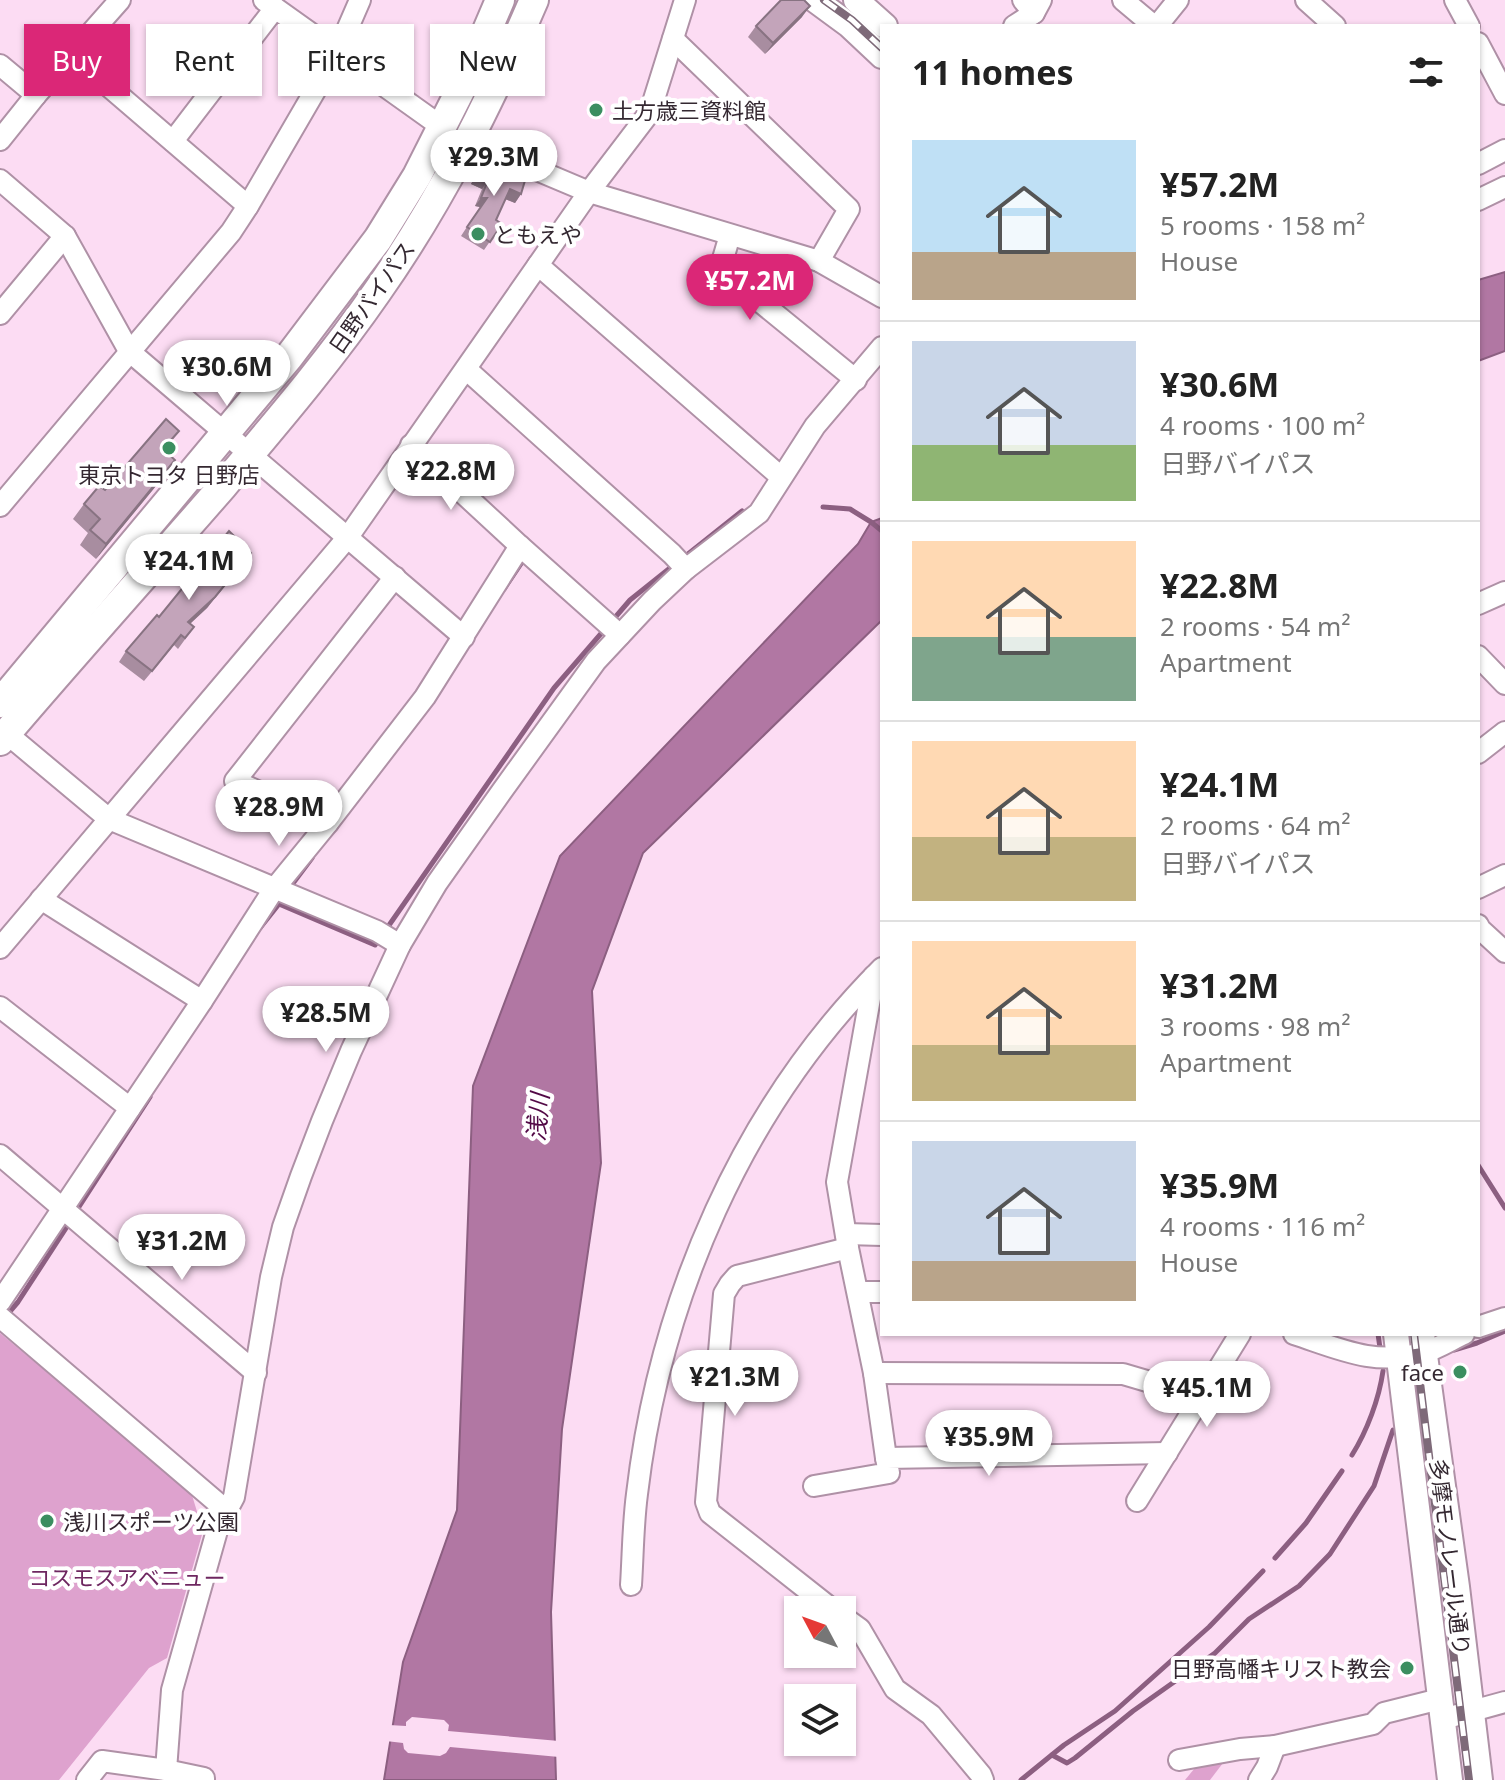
<!DOCTYPE html>
<html lang="en">
<head>
<meta charset="utf-8">
<style>
	body { margin:0; font-family:"Noto Sans","Noto Sans JP",sans-serif; background:#f2f2f2; color:#222; height:100vh; display:flex; flex-direction:column; font-size:30px; white-space:nowrap }
	* { box-sizing:border-box; margin:0 }
	p { font-size:26px; color:#767676 }
	.icon { flex:none; width:44px; height:44px; fill:none; stroke:currentColor; stroke-width:2; stroke-linecap:round; stroke-linejoin:round }
	.map { position:relative; flex:1; overflow:hidden }
	.sheet { position:absolute; left:880px; top:24px; width:600px; height:1312px; display:flex; flex-direction:column; background:#fff; border-radius:0px; box-shadow:0 2px 6px #0004 }
	.sheet>* { flex:none }
	.hud { position:absolute; left:24px; top:24px; width:736px; height:72px; display:flex; gap:16px }
	.needle { width:52px; rotate:311deg }
	.tools { position:absolute; left:784px; top:1596px; display:grid; gap:16px }
	.tools a { display:grid; place-items:center; width:72px; height:72px; border-radius:0px; background:#fff; box-shadow:0 2px 6px #0004; font-size:40px }
	.price { position:absolute; translate:-50% -68px; padding:0 18px; border-radius:28px; background:#fff; color:#222; font-size:26px; line-height:52px; filter:drop-shadow(0 2px 4px #0008) }
	.price::after { content:''; position:absolute; left:50%; top:48px; width:24px; height:18px; margin-left:-12px; background:inherit; clip-path:polygon(0 0,100% 0,50% 100%) }
	.price.on { background:#db2777; color:#fff }
	ul { padding:0; list-style:none }
	li { display:flex; align-items:center; gap:24px; height:200px; padding:0 32px }
	li+li { border-top:2px solid #e0e0e0 }
	li span { display:grid; place-items:center; flex:none; width:224px; height:160px; border-radius:0px; color:#555 }
	li>.icon { margin-inline-start:auto }
	span .icon { width:96px; height:96px; fill:#fffc; stroke-width:1 }
	li b { font-size:34px }
	h2 { display:flex; justify-content:space-between; align-items:center; height:96px; padding:0 32px; font-size:34px }
	.chip { padding:0 28px; border-radius:0px; background:#fff; box-shadow:0 2px 6px #0004; font-size:28px; line-height:72px }
	.chip.on { background:#db2777; color:#fff }
	.map>svg:first-child { display:block }
	.green { fill:#dea2ce }
	.water { fill:#b177a3; stroke:#8c5f81; stroke-width:2 }
	.pier { fill:#fcdcf3 }
	.lines { fill:none; stroke-linecap:round; stroke-linejoin:round }
	.stream { stroke:#8c5f81; stroke-width:5 }
	.minor-casing { stroke:#af91a6; stroke-width:24 }
	.major-casing { stroke:#af91a6; stroke-width:28 }
	.highway-casing { stroke:#af91a6; stroke-width:32 }
	.minor { stroke:#fff; stroke-width:20 }
	.major { stroke:#fff; stroke-width:24 }
	.highway { stroke:#fff; stroke-width:28 }
	.rail-casing { stroke:#7e6a79; stroke-width:8 }
	.rail { stroke:#fff; stroke-width:5; stroke-dasharray:15; stroke-linecap:butt }
	.wall { fill:#a88da0 }
	.shaded-wall { fill:#887382 }
	.building { fill:#c3a4ba; stroke:#887382; stroke-width:2 }
	.poi-dot { fill:#3b8e60; stroke:#fff; stroke-width:3 }
	.labels { text-anchor:middle; dominant-baseline:central; stroke-width:8; stroke-linejoin:round; paint-order:stroke }
	.poi-label { font-size:22px; fill:#342831; stroke:#fff; text-anchor:start }
	.street-label { font-size:22px; fill:#342831; stroke:#fff }
	.park-label { font-size:22px; fill:#6e2760; stroke:#fff }
	.water-label { font-size:24px; font-style:italic; fill:#520946; stroke:#fff }
</style>
</head>
<body>
<div class="map">
<svg width="1505" height="1780" viewBox="0 0 1505 1780">
	<rect width="100%" height="100%" fill="#fcdcf3"/>
	<g class="green">
		<path d="M0 1333 191 1492 203 1531 167 1658 149 1668 59 1780H0Z"/>
		<path d="M1226 1759 1210 1780H1185L1199 1763Z"/>
	</g>
	<g class="water">
		<path d="M1505 272V351L1478 361V280Z"/>
		<path d="M882 518V620L643 853 592 991 601 1163 562 1429 551 1612 556 1780H384L403 1662 457 1510 473 1086 560 856 858 544 871 522Z"/>
	</g>
	<path class="pier" d="M412 1717 444 1720 449 1725 448 1731 559 1741V1757L450 1747 446 1753 440 1756 408 1753 404 1749 403 1743 386 1741 389 1725 406 1726V1722Z"/>
	<g class="lines">
		<g class="stream">
			<path d="M414 462 429 476"/>
			<path d="M823 507 850 509 871 522 882 531"/>
			<path d="M683 558 742 511"/>
			<path d="M504 589 524 559"/>
			<path d="M612 621 630 600 675 564"/>
			<path d="M294 882 312 858"/>
			<path d="M260 928 279 904 375 945 379 939"/>
			<path d="M385 931 554 688 605 629"/>
			<path d="M1478 1165 1505 1208"/>
			<path d="M75 1213 150 1097"/>
			<path d="M6 1316 18 1302 70 1222"/>
			<path d="M1378 1334 1380 1348"/>
			<path d="M1454 1350 1477 1343 1505 1331"/>
			<path d="M1352 1455C1367 1431 1379 1399 1383 1371"/>
			<path d="M1275 1558 1306 1523 1342 1471"/>
			<path d="M1052 1755 1067 1763 1075 1758 1133 1711 1215 1653 1249 1619 1299 1586 1330 1554 1374 1486 1393 1430"/>
			<path d="M1021 1780 1064 1745 1115 1711 1209 1627 1263 1571"/>
		</g>
		<defs>
			<g id="minor">
				<path d="M264 0 442 127"/>
				<path d="M1023 0 1034 13 1041 0"/>
				<path d="M1123 0 1154 26"/>
				<path d="M1306 0 1335 26"/>
				<path d="M1455 0 1469 26"/>
				<path d="M1014 26 1034 13"/>
				<path d="M1157 26 1178 0"/>
				<path d="M673 39 849 209 819 261"/>
				<path d="M1478 43 1505 94"/>
				<path d="M71 54 248 206"/>
				<path d="M0 65 36 95"/>
				<path d="M0 140 36 95 120 0"/>
				<path d="M173 141 275 8"/>
				<path d="M468 141 589 192 819 261 882 297"/>
				<path d="M1478 164 1505 150"/>
				<path d="M0 180 65 236 129 351 464 637"/>
				<path d="M1478 200 1505 187"/>
				<path d="M730 235 720 269 856 380"/>
				<path d="M538 265 781 477"/>
				<path d="M0 314 65 236"/>
				<path d="M466 369 672 554 686 569"/>
				<path d="M411 445 520 546"/>
				<path d="M0 506 231 232 248 206 337 53 360 0"/>
				<path d="M1478 604 1505 592"/>
				<path d="M1478 656 1505 684"/>
				<path d="M6 733 109 819 377 931 400 945"/>
				<path d="M1478 753 1505 732"/>
				<path d="M328 823 235 781 395 577"/>
				<path d="M1478 888 1505 875"/>
				<path d="M41 899 202 1001"/>
				<path d="M1478 925 1480 929 1505 952"/>
				<path d="M0 948 348 537 589 192 650 112 685 0"/>
				<path d="M874 976 837 1182 848 1248 874 1373 886 1458"/>
				<path d="M0 1007 130 1108"/>
				<path d="M0 1155 256 1373"/>
				<path d="M846 1234 882 1235"/>
				<path d="M858 1292H882"/>
				<path d="M0 1302 202 1001 274 889 328 823 425 697 520 546 620 635"/>
				<path d="M0 1317 227 1511"/>
				<path d="M1478 1327 1505 1318"/>
				<path d="M1294 1334C1340 1349 1373 1366 1423 1353 1437 1349 1451 1340 1464 1334"/>
				<path d="M874 1373 1123 1374 1201 1397"/>
				<path d="M814 1486 889 1473 886 1458 1167 1453"/>
				<path d="M1137 1501 1240 1334"/>
				<path d="M631 1585C633 1554 633 1524 637 1494 660 1299 742 1108 882 968"/>
				<path d="M833 1610 710 1513 706 1502 724 1294 730 1284 737 1276 848 1248"/>
				<path d="M842 1616 860 1629 895 1689 931 1715 981 1775 983 1780"/>
				<path d="M1443 1719 1505 1702"/>
				<path d="M1179 1760 1240 1749 1275 1746 1373 1724 1384 1713 1440 1699"/>
				<path d="M166 1770 172 1690 218 1527 234 1497 271 1277 283 1227 301 1176 322 1121 351 1051 400 945 437 883 502 791 596 661 652 601 686 569 759 513 815 426 882 347"/>
				<path d="M87 1780 102 1761 166 1770 204 1778V1780"/>
				<path d="M1259 1780 1267 1767 1275 1746"/>
			</g>
			<g id="major">
				<path d="M815 0 849 25 882 56"/>
				<path d="M856 0 885 26"/>
				<path d="M1396 1334 1450 1780"/>
				<path d="M1422 1334 1457 1587 1480 1780"/>
			</g>
			<g id="highway">
				<path d="M0 703 288 358 378 239 417 176 468 75 500 0"/>
				<path d="M0 741C73 655 149 571 223 486 276 423 330 360 377 292 441 201 490 102 534 0"/>
			</g>
		</defs>
		<use href="#minor" class="minor-casing"/>
		<use href="#major" class="major-casing"/>
		<use href="#highway" class="highway-casing"/>
		<use href="#minor" class="minor"/>
		<use href="#major" class="major"/>
		<use href="#highway" class="highway"/>
		<defs>
			<g id="rail">
				<path d="M824 0 852 20 882 48"/>
				<path d="M1414 1334 1469 1780"/>
			</g>
		</defs>
		<use href="#rail" class="rail-casing"/>
		<use href="#rail" class="rail"/>
	</g>
	<g class="wall">
		<path d="M802 17 765 54 748 37 756 26Z"/>
		<path d="M484 160 521 194 515 203 505 199 496 220 502 224 484 250 461 236 480 207 475 206 482 189 471 184Z"/>
		<path d="M179 431 165 450V475L96 559 80 545 88 533 73 519 84 504 105 490Z"/>
		<path d="M251 553 207 608 190 624 194 627 178 649 174 645 144 681 119 662 126 651Z"/>
	</g>
	<g class="shaded-wall">
		<path d="M810 6 802 17 765 54 773 43Z"/>
		<path d="M477 175 488 180 482 189 471 184Z"/>
		<path d="M510 189 521 194 515 203 503 198Z"/>
		<path d="M481 198H487L480 207 475 206Z"/>
		<path d="M175 460 165 475 96 559 106 544Z"/>
		<path d="M251 553 207 608 180 633 188 622Z"/>
	</g>
	<g class="building">
		<path d="M781 0H804L810 6 773 43 756 26Z"/>
		<path d="M484 160 526 177 521 194 510 189 496 220 502 224 490 242 467 227 487 198H481L488 180 477 175Z"/>
		<path d="M166 419 179 431 163 449 175 460 106 544 90 530 100 519 84 504 99 486 105 490Z"/>
		<path d="M229 531 251 553 215 597 188 622 194 627 185 638 181 635 152 671 126 651 157 615 159 617Z"/>
	</g>
	<g class="poi-dot">
		<circle cx="596" cy="110" r="8"/>
		<circle cx="478" cy="234" r="8"/>
		<circle cx="169" cy="448" r="8"/>
		<circle cx="1460" cy="1372" r="8"/>
		<circle cx="47" cy="1521" r="8"/>
		<circle cx="1407" cy="1668" r="8"/>
	</g>
	<g class="labels">
		<g class="poi-label">
			<text x="612" y="110">土方歳三資料館</text>
			<text x="494" y="234">ともえや</text>
			<text x="169" y="474" text-anchor="middle">東京トヨタ 日野店</text>
			<text x="1444" y="1372" text-anchor="end">face</text>
			<text x="63" y="1521">浅川スポーツ公園</text>
			<text x="1391" y="1668" text-anchor="end">日野高幡キリスト教会</text>
		</g>
		<g class="street-label">
			<text transform="translate(371 297) rotate(-55)">日野バイパス</text>
			<text transform="translate(1451 1557) rotate(83)">多摩モノレール通り</text>
		</g>
		<g class="park-label">
			<text x="127" y="1577">コスモスアベニュー</text>
		</g>
		<g class="water-label">
			<text transform="translate(537 1117) rotate(-85)">浅川</text>
		</g>
	</g>
</svg>
<div class="tools">
<a><svg class="needle" viewBox="-14 -14 28 28"><path d="M0-13l5 13h-10z" fill="#e53935"/><path d="M0 13l5-13h-10z" fill="#767676"/></svg></a>
<a><svg class="icon" aria-label="layers" viewBox="0 0 24 24"><path d="M12 4l9 5-9 5-9-5zM3 14l9 5 9-5"/></svg></a>
</div>
<b class="price" style="left:494px;top:198px">¥29.3M</b>
<b class="price on" style="left:750px;top:322px">¥57.2M</b>
<b class="price" style="left:227px;top:408px">¥30.6M</b>
<b class="price" style="left:451px;top:512px">¥22.8M</b>
<b class="price" style="left:189px;top:602px">¥24.1M</b>
<b class="price" style="left:279px;top:848px">¥28.9M</b>
<b class="price" style="left:326px;top:1054px">¥28.5M</b>
<b class="price" style="left:182px;top:1282px">¥31.2M</b>
<b class="price" style="left:735px;top:1418px">¥21.3M</b>
<b class="price" style="left:1207px;top:1429px">¥45.1M</b>
<b class="price" style="left:989px;top:1478px">¥35.9M</b>
<div class="hud">
<a class="chip on">Buy</a>
<a class="chip">Rent</a>
<a class="chip">Filters</a>
<a class="chip">New</a>
</div>
<section class="sheet">
<h2>11 homes<svg class="icon" aria-label="filters" viewBox="0 0 24 24"><path d="M4 7h16M4 17h16"/><circle cx="9" cy="7" r="2"/><circle cx="15" cy="17" r="2"/></svg></h2>
<ul>
<li><span style="background:linear-gradient(#bfe0f5 70%,#b9a48a 0)"><svg class="icon" aria-label="home" viewBox="0 0 24 24"><path d="M3 11l9-7 9 7M6 9v11h12V9"/></svg></span><div><b>¥57.2M</b><p>5 rooms · 158 m²</p><p>House</p></div></li>
<li><span style="background:linear-gradient(#c9d6e8 65%,#8fb573 0)"><svg class="icon" aria-label="home" viewBox="0 0 24 24"><path d="M3 11l9-7 9 7M6 9v11h12V9"/></svg></span><div><b>¥30.6M</b><p>4 rooms · 100 m²</p><p>日野バイパス</p></div></li>
<li><span style="background:linear-gradient(#ffd9b3 60%,#7fa58c 0)"><svg class="icon" aria-label="home" viewBox="0 0 24 24"><path d="M3 11l9-7 9 7M6 9v11h12V9"/></svg></span><div><b>¥22.8M</b><p>2 rooms · 54 m²</p><p>Apartment</p></div></li>
<li><span style="background:linear-gradient(#ffd9b3 60%,#c2b280 0)"><svg class="icon" aria-label="home" viewBox="0 0 24 24"><path d="M3 11l9-7 9 7M6 9v11h12V9"/></svg></span><div><b>¥24.1M</b><p>2 rooms · 64 m²</p><p>日野バイパス</p></div></li>
<li><span style="background:linear-gradient(#ffd9b3 65%,#c2b280 0)"><svg class="icon" aria-label="home" viewBox="0 0 24 24"><path d="M3 11l9-7 9 7M6 9v11h12V9"/></svg></span><div><b>¥31.2M</b><p>3 rooms · 98 m²</p><p>Apartment</p></div></li>
<li><span style="background:linear-gradient(#c9d6e8 75%,#b9a48a 0)"><svg class="icon" aria-label="home" viewBox="0 0 24 24"><path d="M3 11l9-7 9 7M6 9v11h12V9"/></svg></span><div><b>¥35.9M</b><p>4 rooms · 116 m²</p><p>House</p></div></li>
</ul>
</section>
</div>
</body>
</html>
